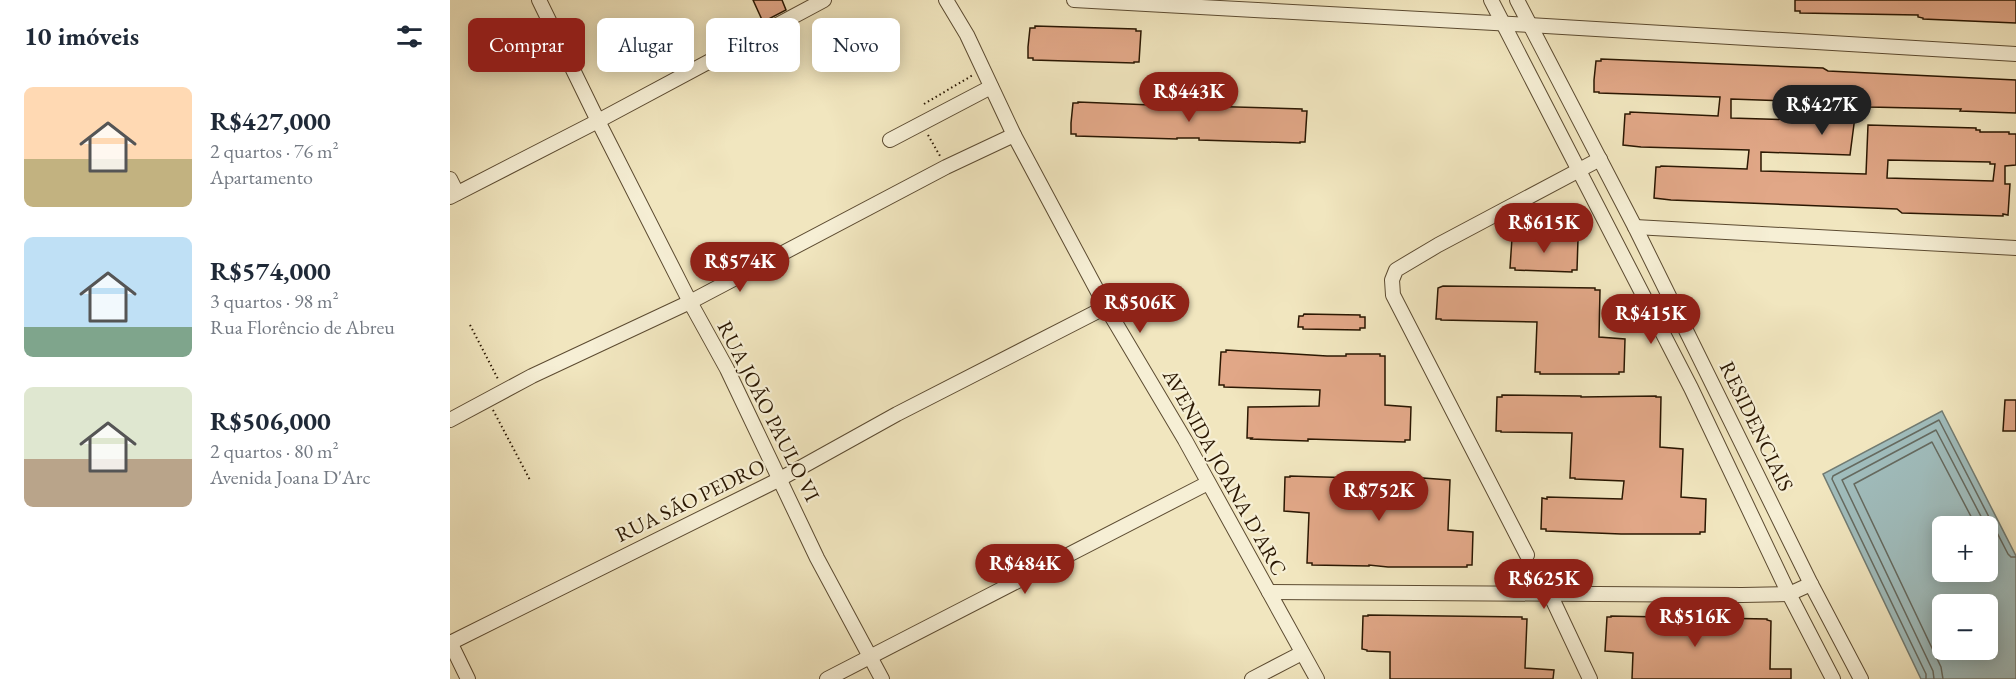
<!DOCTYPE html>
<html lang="pt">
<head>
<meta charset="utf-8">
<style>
	body { margin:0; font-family:"EB Garamond",serif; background:#f2f2f3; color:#1f2937; height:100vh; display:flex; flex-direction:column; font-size:22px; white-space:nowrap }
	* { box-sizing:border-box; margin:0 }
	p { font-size:20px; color:#747a83 }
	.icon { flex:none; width:33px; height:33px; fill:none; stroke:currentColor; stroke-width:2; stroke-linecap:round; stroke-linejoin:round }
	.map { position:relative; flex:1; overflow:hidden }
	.details { display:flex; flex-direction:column; background:#fff; width:450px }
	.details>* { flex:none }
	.guide { position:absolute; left:18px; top:18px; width:570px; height:54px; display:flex; gap:12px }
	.tools { position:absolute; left:1482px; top:516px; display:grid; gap:12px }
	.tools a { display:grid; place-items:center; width:66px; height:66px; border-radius:9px; background:#fff; box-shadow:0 3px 15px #0003; font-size:30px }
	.price { position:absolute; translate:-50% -51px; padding:0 14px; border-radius:21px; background:#8f2418; color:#fff; font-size:20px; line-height:39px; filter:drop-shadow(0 2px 3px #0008) }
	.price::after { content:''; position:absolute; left:50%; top:36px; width:18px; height:14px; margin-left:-9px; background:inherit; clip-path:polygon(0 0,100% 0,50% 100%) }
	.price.on { background:#222; color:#fff }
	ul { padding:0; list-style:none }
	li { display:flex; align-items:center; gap:18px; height:150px; padding:0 24px }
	li span { display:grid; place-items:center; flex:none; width:168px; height:120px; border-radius:9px; color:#555 }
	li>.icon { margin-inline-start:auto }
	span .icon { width:72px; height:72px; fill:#fffc; stroke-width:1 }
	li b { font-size:26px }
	h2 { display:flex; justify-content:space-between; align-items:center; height:72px; padding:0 24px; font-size:26px }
	.tag { padding:0 21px; border-radius:9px; background:#fff; box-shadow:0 3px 15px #0003; font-size:21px; line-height:54px }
	.tag.on { background:#8f2418; color:#fff }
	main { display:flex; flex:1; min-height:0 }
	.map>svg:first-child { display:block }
	.water { fill:#a0bdbd; stroke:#717b72; stroke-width:1.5; fill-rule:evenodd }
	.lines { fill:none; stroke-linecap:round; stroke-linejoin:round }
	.shore { stroke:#656a60; stroke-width:1.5 }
	.building { fill:#e1a787; stroke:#2a1702; stroke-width:1.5; fill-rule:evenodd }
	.street-casing { stroke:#5c4b31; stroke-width:16 }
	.path { stroke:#2a1702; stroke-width:2; stroke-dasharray:1.5 3; stroke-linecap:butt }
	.street { stroke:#f6efd5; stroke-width:14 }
	.labels { text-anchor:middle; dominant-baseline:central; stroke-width:4.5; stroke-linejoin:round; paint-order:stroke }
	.street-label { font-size:21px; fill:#2a1702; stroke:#f6efd5 }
</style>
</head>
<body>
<main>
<section class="details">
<h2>10 imóveis<svg class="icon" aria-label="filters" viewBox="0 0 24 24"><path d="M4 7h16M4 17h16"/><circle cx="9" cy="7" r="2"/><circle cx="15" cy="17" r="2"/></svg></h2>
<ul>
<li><span style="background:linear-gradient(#ffd9b3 60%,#c2b280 0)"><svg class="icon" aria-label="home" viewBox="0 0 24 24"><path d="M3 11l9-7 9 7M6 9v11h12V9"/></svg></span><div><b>R$427,000</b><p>2 quartos · 76 m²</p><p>Apartamento</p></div></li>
<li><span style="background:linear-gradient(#bfe0f5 75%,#7fa58c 0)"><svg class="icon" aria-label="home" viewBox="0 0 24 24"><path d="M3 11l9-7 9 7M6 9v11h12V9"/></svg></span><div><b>R$574,000</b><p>3 quartos · 98 m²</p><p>Rua Florêncio de Abreu</p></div></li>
<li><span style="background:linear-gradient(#dfe7d0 60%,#b9a48a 0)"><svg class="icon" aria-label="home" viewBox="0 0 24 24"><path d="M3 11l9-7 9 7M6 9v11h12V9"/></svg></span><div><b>R$506,000</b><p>2 quartos · 80 m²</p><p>Avenida Joana D'Arc</p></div></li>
</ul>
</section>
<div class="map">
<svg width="1566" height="679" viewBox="0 0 1566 679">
	<rect width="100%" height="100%" fill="#f1e6bf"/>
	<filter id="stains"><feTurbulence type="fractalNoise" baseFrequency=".00333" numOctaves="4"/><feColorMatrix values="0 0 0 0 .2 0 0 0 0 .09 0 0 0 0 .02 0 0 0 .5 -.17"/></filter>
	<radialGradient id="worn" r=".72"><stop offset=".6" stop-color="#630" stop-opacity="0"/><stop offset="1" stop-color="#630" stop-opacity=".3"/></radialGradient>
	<path class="water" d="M1492 411 1566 556V679H1471L1373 474ZM1492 526H1538V572H1492ZM1492 604H1538V650H1492Z"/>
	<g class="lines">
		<g class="shore">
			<path d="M1476 679V674L1382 479 1383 476 1489 420 1558 554 1561 557H1566"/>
			<path d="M1484 679 1483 671 1392 480 1486 430 1536 526"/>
			<path d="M1493 679 1491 667 1404 484 1482 442 1526 526"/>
		</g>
	</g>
	<g class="building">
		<path d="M303 0H332L336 10 313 22Z"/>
		<path d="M1345 0H1566V23L1473 19V18L1468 17V15L1350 13V11H1345Z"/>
		<path d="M585 26 686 29V31H691L689 62H684V63L583 60V58H578V47L580 28H585Z"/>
		<path d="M1151 59 1373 68 1378 71 1566 80V113L1510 111 1511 109 1419 107 1420 103 1407 101 1400 155 1311 152V171L1416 174 1418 125 1526 128V130H1530V132H1559V134H1566V165L1555 166V184H1560L1558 215 1553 214V216L1452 213 1447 209 1221 200 1204 198 1206 167H1210L1211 166 1297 169 1299 150 1191 147 1173 145 1175 114H1180V112L1268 116 1270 97 1149 93V92H1144V80L1146 61H1151ZM1281 99 1388 103 1387 121 1281 118ZM1438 160 1540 162V164H1545L1543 181 1437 178Z"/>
		<path d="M628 102 751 107V106L852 109V111H857L855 142H850V143L749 140V138H727V139L626 136V134H621V123L623 103H628Z"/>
		<path d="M1067 236 1124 237 1123 239H1128L1127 270H1122V272L1065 270V268H1060L1062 238H1067Z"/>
		<path d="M993 286 1145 288V290H1150L1149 337 1175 339 1174 372H1169V374H1090V372H1085L1087 322 991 320V319H986L988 288Z"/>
		<path d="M854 314 910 315V317H915V328H910V330L853 329V327H848L849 316H853Z"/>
		<path d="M776 350 877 356H896V354H930V356H935V405L961 407 960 440H955V442L858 439V441L801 439 802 438H797L798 407 869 406 870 390 774 387V385H769L771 352H776Z"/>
		<path d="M1052 395 1131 396V397L1206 396V397H1211L1210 447 1233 449 1231 497 1256 499 1255 532H1250V534H1171L1096 531V529H1091L1092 498 1097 499V497L1172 499 1174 481 1125 479V478H1120L1122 433 1051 432V431H1046L1047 397H1052Z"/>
		<path d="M1555 400H1566V431H1553Z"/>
		<path d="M840 476 941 479 973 478 1000 480 998 530 1023 532 1022 565H1017V567H938L919 565V566L862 565V563H857L859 513 834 511 835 477H840Z"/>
		<path d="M918 615 1072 617V619H1077L1075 668 1104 670 1103 679H940V652L917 651V650L912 649 913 616H918Z"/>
		<path d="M1161 616 1317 619V620L1321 621 1320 669H1341V679H1182L1183 653 1155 651 1157 617H1161Z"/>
	</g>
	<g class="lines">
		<defs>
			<g id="street">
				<path d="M89 0 148 121 240 302 277 369 367 558 432 679"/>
				<path d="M496 0 517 35 564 135 656 307 735 440 867 679"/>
				<path d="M624 0 1079 25 1566 54"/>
				<path d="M1041 0 1241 388 1339 594 1383 679"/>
				<path d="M1067 0 1185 227 1361 584 1411 679"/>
				<path d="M440 140 541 87"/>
				<path d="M0 179 7 193"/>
				<path d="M0 197 148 121 374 0"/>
				<path d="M1185 227 1566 248"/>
				<path d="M0 420 82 376 240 302 496 167 564 135"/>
				<path d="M1077 555 943 295 942 280 946 270 988 245 1150 159"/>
				<path d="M819 592 1292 595 1339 594 1361 584"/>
				<path d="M1100 594 1140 679"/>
				<path d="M0 642 18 679"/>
				<path d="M0 643 330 479 447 414 656 307"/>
				<path d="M377 679 758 483"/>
				<path d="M802 679 852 653"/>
			</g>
		</defs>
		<use href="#street" class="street-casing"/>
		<g class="path">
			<path d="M474 104 523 75"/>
			<path d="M478 135 490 156"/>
			<path d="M20 325 49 381"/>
			<path d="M43 410 80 480"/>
		</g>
		<use href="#street" class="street"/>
	</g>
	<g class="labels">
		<g class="street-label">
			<text transform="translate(319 411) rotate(63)">RUA JOÃO PAULO VI</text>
			<text transform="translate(1307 426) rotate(64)">RESIDENCIAIS</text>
			<text transform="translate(775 472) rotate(61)">AVENIDA JOANA D'ARC</text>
			<text transform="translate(240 500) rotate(-26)">RUA SÃO PEDRO</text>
		</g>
	</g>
	<rect width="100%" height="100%" filter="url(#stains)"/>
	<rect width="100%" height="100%" fill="url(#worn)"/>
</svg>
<div class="tools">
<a>+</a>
<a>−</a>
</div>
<b class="price" style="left:739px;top:123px">R$443K</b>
<b class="price on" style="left:1372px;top:136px">R$427K</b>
<b class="price" style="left:1094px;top:254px">R$615K</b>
<b class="price" style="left:290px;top:293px">R$574K</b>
<b class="price" style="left:690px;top:334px">R$506K</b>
<b class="price" style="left:1201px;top:345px">R$415K</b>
<b class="price" style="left:929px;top:522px">R$752K</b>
<b class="price" style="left:575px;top:595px">R$484K</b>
<b class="price" style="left:1094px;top:610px">R$625K</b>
<b class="price" style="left:1245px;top:648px">R$516K</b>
<div class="guide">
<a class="tag on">Comprar</a>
<a class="tag">Alugar</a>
<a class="tag">Filtros</a>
<a class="tag">Novo</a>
</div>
</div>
</main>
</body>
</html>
